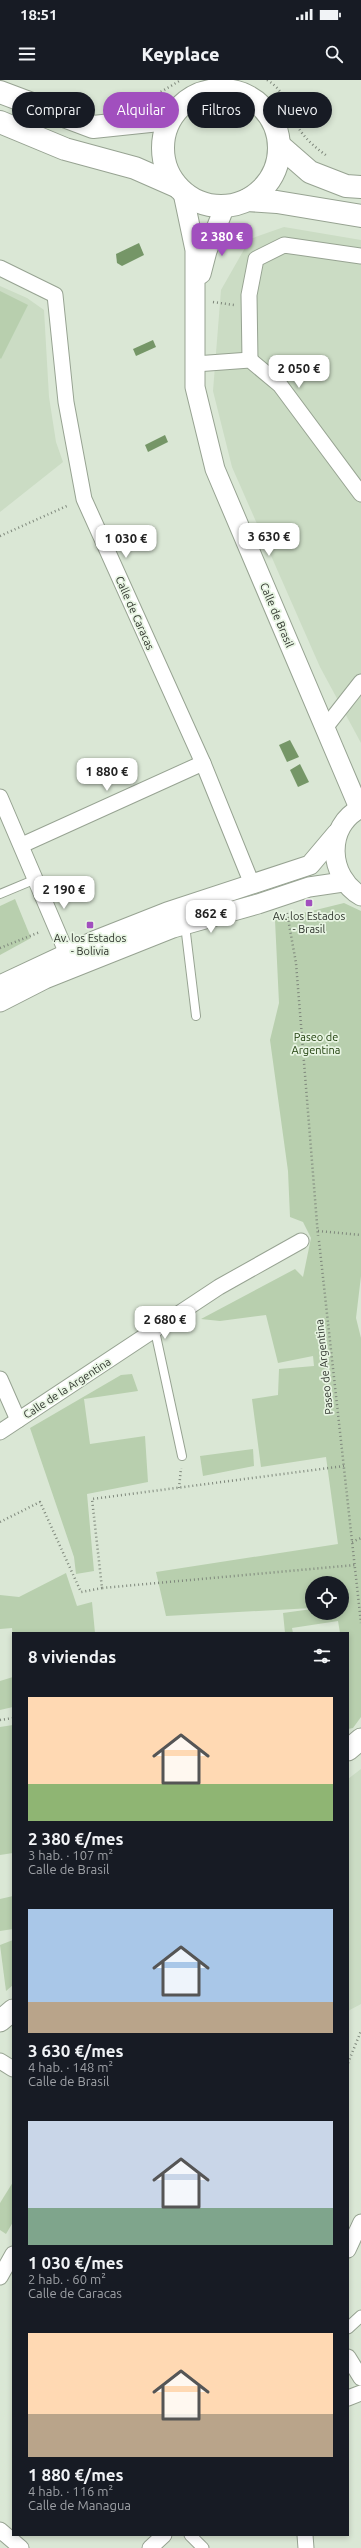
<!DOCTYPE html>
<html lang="es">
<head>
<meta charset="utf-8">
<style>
	body { margin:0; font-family:Ubuntu,sans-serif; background:#242831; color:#f1f3f6; height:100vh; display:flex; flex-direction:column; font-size:15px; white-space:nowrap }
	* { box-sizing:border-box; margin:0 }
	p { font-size:13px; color:#9ea1a6 }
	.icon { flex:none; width:22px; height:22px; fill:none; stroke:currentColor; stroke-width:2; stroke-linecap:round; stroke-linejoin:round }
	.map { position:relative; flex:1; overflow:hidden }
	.drawer { position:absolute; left:12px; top:1552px; width:337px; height:904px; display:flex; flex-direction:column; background:#171b24; border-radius:0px; box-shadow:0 2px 6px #0003 }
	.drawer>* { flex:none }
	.top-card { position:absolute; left:12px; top:12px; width:337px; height:36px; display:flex; gap:8px }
	.fabs { position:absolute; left:305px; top:1496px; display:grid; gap:8px }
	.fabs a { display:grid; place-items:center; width:44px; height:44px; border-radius:50%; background:#171b24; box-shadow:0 2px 6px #0003; font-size:20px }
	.price { position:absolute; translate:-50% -34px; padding:0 9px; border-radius:8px; background:#fff; color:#222; font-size:13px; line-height:26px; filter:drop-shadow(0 1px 2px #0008) }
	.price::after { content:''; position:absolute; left:50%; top:24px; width:12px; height:9px; margin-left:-6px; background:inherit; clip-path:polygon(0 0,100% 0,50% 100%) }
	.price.on { background:#a14fbe; color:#fff }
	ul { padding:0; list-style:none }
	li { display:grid; align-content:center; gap:8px; height:212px; padding:0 16px }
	li span { display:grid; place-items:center; height:124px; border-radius:0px; color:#555 }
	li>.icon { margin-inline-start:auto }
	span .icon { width:72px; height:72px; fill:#fffc; stroke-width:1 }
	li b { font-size:17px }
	h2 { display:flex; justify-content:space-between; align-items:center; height:48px; padding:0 16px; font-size:17px }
	.tag { padding:0 14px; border-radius:18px; background:#171b24; box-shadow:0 2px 6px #0003; font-size:14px; line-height:36px }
	.tag.on { background:#a14fbe; color:#fff }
	.status { display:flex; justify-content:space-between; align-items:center; height:28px; padding:0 20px; background:#171b24; direction:ltr }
	.status svg { height:11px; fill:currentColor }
	header { display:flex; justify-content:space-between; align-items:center; height:52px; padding:0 16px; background:#171b24; font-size:18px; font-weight:800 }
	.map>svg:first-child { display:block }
	.built { fill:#cbdcc4 }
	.green { fill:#b8cfae }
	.water { fill:#759667 }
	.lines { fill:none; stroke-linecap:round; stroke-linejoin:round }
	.service-casing { stroke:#97a392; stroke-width:10 }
	.pedestrian-casing { stroke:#97a392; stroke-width:13 }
	.minor-casing { stroke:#97a392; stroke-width:17 }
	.tertiary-casing { stroke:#97a392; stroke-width:21 }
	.secondary-casing { stroke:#97a392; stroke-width:23 }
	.primary-casing { stroke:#97a392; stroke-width:24 }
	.path { stroke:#7f887c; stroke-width:2.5; stroke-dasharray:1 3; stroke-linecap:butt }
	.service { stroke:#fff; stroke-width:8 }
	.pedestrian { stroke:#fff; stroke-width:11 }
	.minor { stroke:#fff; stroke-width:15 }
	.tertiary { stroke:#fff; stroke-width:19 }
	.secondary { stroke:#fff; stroke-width:21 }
	.primary { stroke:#fff; stroke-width:22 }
	.poi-dot { fill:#a14fbe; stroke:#e7f4e2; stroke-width:1.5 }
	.labels { text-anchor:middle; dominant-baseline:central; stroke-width:3.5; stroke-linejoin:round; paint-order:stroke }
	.street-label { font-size:11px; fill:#2d322b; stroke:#e7f4e2 }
	.poi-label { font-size:11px; fill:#2d322b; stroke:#e7f4e2 }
	.park-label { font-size:11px; fill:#1b3b07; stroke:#e7f4e2 }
</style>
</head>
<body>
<div class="status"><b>18:51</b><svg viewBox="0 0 49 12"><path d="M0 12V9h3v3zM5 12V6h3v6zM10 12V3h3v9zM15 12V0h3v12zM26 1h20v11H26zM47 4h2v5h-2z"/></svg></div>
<header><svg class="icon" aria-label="menu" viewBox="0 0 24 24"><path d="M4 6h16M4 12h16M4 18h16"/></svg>Keyplace<svg class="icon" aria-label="search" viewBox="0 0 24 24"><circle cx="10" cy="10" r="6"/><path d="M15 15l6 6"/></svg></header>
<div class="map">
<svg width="361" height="2468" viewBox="0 0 361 2468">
	<rect width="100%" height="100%" fill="#dae7d5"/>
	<g class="built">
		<path d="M284 147 361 160V663L320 587 232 387 213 311 221 210 250 159Z"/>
		<path d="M0 206 27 218 44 230 49 317 56 362 63 382 0 432Z"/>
		<path d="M361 1689V1924L348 1931V1699Z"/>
	</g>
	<g class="green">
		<path d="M0 211 28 225 1 279 0 278Z"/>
		<path d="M15 819 31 858 0 875V826Z"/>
		<path d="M344 823 361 831V1196L356 1238 361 1258V1637L353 1648 348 1649V1553H340L338 1541 292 1548 293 1553H285L283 1533 312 1529V1533H342V1503H312V1528L166 1536 156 1492 338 1464 326 1377 261 1387 252 1319 278 1315 279 1289 314 1286 313 1276 278 1283 266 1235 220 1241 201 1239 295 1189 303 1197 311 1158 303 1142 290 1137 288 1091 270 960 279 923 275 840Z"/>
		<path d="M132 1294 138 1311 84 1319 90 1364 145 1356 148 1402 87 1414 94 1491 76 1494 74 1477 30 1348 121 1295Z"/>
		<path d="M253 1369 254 1386 203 1396 200 1376Z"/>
		<path d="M66 1493 77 1526 92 1522 95 1553H13V1558L12 1548 0 1549V1515L19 1517Z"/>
		<path d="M13 1597V1627L0 1630V1601Z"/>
		<path d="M13 1645V1773L0 1775V1647Z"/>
		<path d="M13 1816V1849L0 1851V1819Z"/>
		<path d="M13 1860V1905L6 1911 0 1865Z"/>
		<path d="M13 2102V2142L6 2154 0 2150V2123Z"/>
	</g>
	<g class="water">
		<path d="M139 163 144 175 122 186 117 183 116 174Z"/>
		<path d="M153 260 156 267 136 276 133 269Z"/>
		<path d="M165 355 168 362 148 372 145 365Z"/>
		<path d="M290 660 299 677 287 682 279 665Z"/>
		<path d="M300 684 309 702 298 707 290 690Z"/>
	</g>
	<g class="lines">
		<defs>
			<g id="service">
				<path d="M0 814 36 799"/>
				<path d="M185 845 196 936"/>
				<path d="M155 1251 182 1376"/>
			</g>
			<g id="pedestrian">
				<path d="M348 2248 361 2236"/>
				<path d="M190 2455 203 2468"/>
			</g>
			<g id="minor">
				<path d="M0 188 55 215 66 322 84 419 203 683 252 804"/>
				<path d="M250 280 249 215 256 179 284 165 361 176"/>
				<path d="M195 284 250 280 280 305 361 414"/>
				<path d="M325 648 361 602"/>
				<path d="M0 717 71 883"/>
				<path d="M22 765 203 683"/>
				<path d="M0 1299 18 1340"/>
				<path d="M0 1352 219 1207 301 1161"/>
				<path d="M0 1981 13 1989"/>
				<path d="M348 2170 361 2142"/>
				<path d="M0 2197 13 2174"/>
				<path d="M348 2277 361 2298"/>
				<path d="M348 2318 361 2313"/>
				<path d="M0 2450 21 2468"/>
				<path d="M305 2455 306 2468"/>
				<path d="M150 2468 164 2455"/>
			</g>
			<g id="tertiary">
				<path d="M183 113 195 170V307L215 389 359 728"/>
				<path d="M201 194 207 171 225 126"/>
				<path d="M361 728C325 746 328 797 361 816"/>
				<path d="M0 905 96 860 167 832 310 785 337 753"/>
				<path d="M0 922 45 899 173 848 258 824 309 807 343 802"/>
			</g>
			<g id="secondary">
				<path d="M348 1670 361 1659"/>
				<path d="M0 1941 13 1930"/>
			</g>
			<g id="primary">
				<circle cx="221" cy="68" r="58"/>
				<path d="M0 12 93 47 169 39"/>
				<path d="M0 42 65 69 135 88 176 106"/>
				<path d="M279 65 310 92 346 106 361 107"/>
				<path d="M247 120 277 122 361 136"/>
			</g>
		</defs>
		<use href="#service" class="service-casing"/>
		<use href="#pedestrian" class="pedestrian-casing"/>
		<use href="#minor" class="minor-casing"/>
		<use href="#tertiary" class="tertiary-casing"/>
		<use href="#secondary" class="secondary-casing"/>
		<use href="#primary" class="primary-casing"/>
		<g class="path">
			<path d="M267 0C286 11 288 30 298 47 305 59 316 68 327 76"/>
			<path d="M147 20 181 0"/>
			<path d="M213 222 234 225"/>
			<path d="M0 456 69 425"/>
			<path d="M287 833 296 883 318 1156"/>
			<path d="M0 868 40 852"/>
			<path d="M318 1151 361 1155"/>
			<path d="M319 1161 361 1543"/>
			<path d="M344 1386 92 1419 102 1508 355 1485"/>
			<path d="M179 1408 181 1388"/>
			<path d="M0 1442 40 1422 81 1512 102 1508"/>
			<path d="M352 1462 361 1458"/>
			<path d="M0 1640 13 1638"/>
			<path d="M348 1983 361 1951"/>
		</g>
		<use href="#service" class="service"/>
		<use href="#pedestrian" class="pedestrian"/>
		<use href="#minor" class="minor"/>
		<use href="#tertiary" class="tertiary"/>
		<use href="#secondary" class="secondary"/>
		<use href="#primary" class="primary"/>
	</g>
	<g class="poi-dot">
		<rect x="305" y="819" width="8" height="8" rx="2"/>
		<rect x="86" y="841" width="8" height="8" rx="2"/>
	</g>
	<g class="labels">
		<g class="street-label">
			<text transform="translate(135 533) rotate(66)">Calle de Caracas</text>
			<text transform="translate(277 535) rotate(67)">Calle de Brasil</text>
			<text transform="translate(324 1287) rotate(-96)">Paseo de Argentina</text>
			<text transform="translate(67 1308) rotate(-33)">Calle de la Argentina</text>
		</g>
		<g class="poi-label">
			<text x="309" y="836">Av. los Estados<tspan x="309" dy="13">- Brasil</tspan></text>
			<text x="90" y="858">Av. los Estados<tspan x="90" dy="13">- Bolivia</tspan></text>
		</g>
		<g class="park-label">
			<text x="316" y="957">Paseo de<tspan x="316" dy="13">Argentina</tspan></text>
		</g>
	</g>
</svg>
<div class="fabs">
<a><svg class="icon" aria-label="locate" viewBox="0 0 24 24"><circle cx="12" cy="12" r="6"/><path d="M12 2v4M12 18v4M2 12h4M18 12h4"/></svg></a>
</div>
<b class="price on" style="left:222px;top:177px">2 380 €</b>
<b class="price" style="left:299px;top:309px">2 050 €</b>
<b class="price" style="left:269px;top:477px">3 630 €</b>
<b class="price" style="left:126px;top:479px">1 030 €</b>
<b class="price" style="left:107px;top:712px">1 880 €</b>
<b class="price" style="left:64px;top:830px">2 190 €</b>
<b class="price" style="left:211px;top:854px">862 €</b>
<b class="price" style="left:165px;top:1260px">2 680 €</b>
<div class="top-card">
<a class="tag">Comprar</a>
<a class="tag on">Alquilar</a>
<a class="tag">Filtros</a>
<a class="tag">Nuevo</a>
</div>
<section class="drawer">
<h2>8 viviendas<svg class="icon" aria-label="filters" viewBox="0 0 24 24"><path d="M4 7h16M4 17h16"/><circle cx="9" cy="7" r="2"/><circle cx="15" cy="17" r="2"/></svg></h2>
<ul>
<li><span style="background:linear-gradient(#ffd9b3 70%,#8fb573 0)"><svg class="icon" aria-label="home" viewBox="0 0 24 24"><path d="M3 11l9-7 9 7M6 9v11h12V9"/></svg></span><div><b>2 380 €/mes</b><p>3 hab. · 107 m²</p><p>Calle de Brasil</p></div></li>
<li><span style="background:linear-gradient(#a9c7e8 75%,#b9a48a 0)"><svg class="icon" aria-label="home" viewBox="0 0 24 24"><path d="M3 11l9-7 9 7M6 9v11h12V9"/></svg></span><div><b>3 630 €/mes</b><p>4 hab. · 148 m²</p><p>Calle de Brasil</p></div></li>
<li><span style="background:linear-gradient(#c9d6e8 70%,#7fa58c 0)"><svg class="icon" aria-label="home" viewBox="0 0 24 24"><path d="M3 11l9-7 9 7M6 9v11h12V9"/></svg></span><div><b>1 030 €/mes</b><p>2 hab. · 60 m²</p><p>Calle de Caracas</p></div></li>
<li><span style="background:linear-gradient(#ffd9b3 65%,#b9a48a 0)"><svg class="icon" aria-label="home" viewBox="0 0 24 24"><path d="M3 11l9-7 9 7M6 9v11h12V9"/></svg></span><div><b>1 880 €/mes</b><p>4 hab. · 116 m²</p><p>Calle de Managua</p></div></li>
</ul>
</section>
</div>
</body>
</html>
